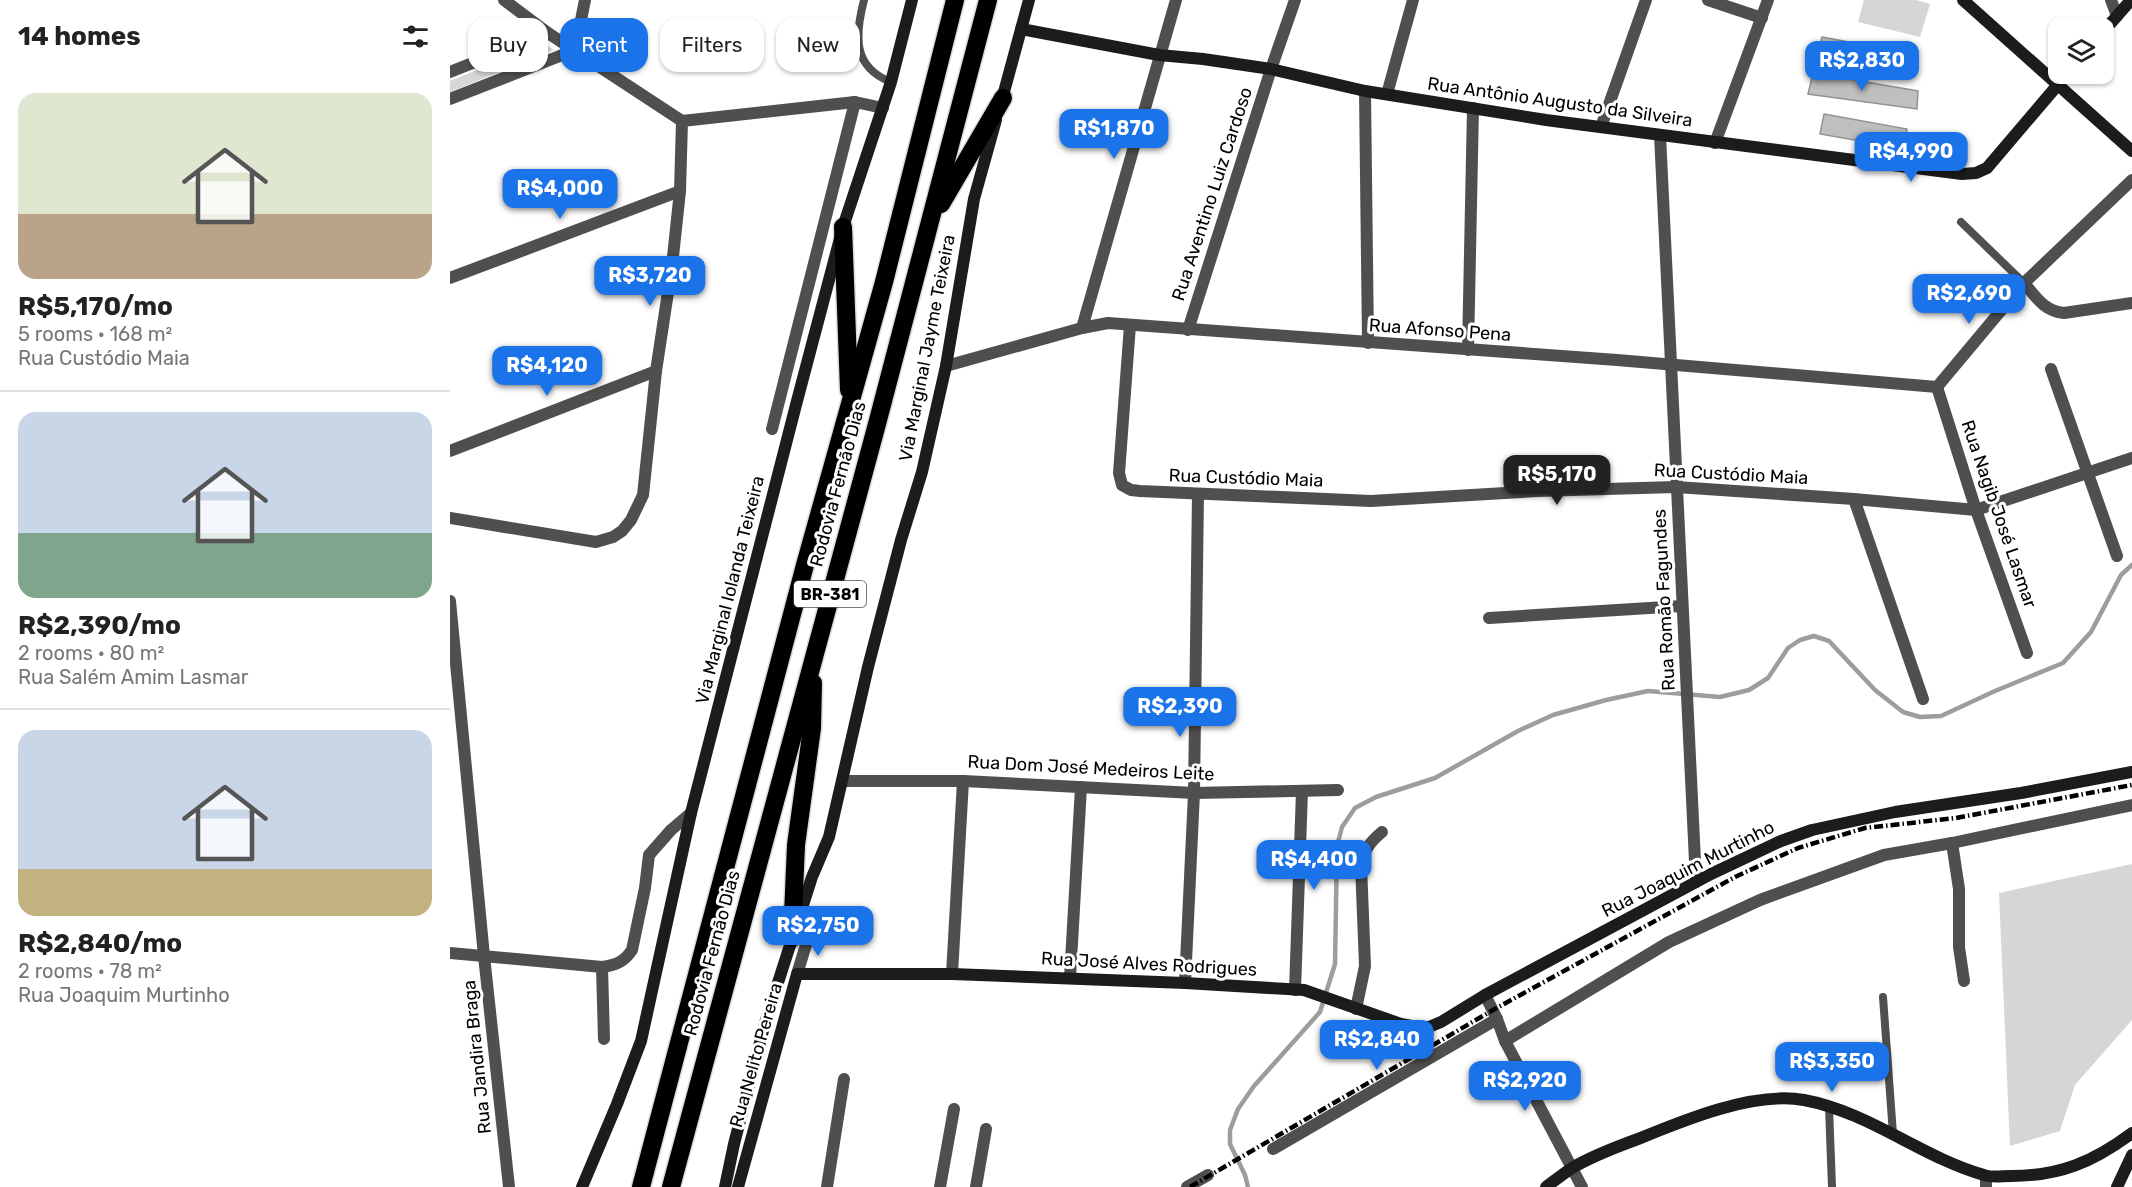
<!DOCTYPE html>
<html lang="en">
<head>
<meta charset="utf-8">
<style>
	body { margin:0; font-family:Rubik,sans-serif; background:#f6f6f6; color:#222; height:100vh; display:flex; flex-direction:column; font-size:22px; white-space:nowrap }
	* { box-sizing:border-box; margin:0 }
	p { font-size:20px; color:#767676 }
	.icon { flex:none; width:33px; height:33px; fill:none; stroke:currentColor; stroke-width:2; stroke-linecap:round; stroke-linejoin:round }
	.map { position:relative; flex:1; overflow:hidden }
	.panel { display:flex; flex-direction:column; background:#fff; width:450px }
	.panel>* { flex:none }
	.top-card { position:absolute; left:18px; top:18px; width:570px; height:54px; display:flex; gap:12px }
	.fabs { position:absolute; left:1598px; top:18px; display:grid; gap:12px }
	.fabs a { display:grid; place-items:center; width:66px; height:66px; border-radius:12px; background:#fff; box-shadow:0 2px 4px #0004; font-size:30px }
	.price { position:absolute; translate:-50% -51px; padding:0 14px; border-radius:12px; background:#1a73e8; color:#fff; font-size:20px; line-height:39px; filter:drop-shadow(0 2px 3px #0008) }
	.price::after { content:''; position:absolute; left:50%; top:36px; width:18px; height:14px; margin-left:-9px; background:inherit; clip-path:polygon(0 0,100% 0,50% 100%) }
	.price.selected { background:#222; color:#fff }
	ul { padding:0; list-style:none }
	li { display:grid; align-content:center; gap:12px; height:318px; padding:0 18px }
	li+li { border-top:2px solid #e0e0e0 }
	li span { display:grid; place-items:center; height:186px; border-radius:18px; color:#555 }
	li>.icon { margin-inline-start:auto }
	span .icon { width:108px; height:108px; fill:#fffc; stroke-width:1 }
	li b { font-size:26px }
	h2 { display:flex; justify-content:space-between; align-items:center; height:72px; padding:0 18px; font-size:26px }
	.chip { padding:0 21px; border-radius:18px; background:#fff; box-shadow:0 2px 4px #0004; font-size:21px; line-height:54px }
	.chip.selected { background:#1a73e8; color:#fff }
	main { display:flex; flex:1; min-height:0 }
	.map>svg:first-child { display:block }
	.green { fill:#d6d6d6 }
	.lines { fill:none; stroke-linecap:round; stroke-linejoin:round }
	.stream { stroke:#9d9d9d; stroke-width:4.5 }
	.building { fill:#bfbfbf; stroke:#939393; stroke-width:1.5 }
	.highway-casing { stroke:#dbdbdb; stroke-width:21 }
	.lane { stroke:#4f4f4f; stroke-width:8 }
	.street { stroke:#4f4f4f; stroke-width:12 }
	.secondary { stroke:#1c1c1c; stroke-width:12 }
	.highway { stroke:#000; stroke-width:18 }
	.rail { stroke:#000; stroke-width:4.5; stroke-dasharray:9 3 1.5 3; stroke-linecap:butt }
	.labels { text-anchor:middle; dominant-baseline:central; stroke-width:6; stroke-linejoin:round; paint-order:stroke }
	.shield { fill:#fff; stroke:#4c4c4c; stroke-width:1.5 }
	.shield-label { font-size:16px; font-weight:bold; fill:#000 }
	.street-label { font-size:18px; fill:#000; stroke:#fff }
</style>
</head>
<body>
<main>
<section class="panel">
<h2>14 homes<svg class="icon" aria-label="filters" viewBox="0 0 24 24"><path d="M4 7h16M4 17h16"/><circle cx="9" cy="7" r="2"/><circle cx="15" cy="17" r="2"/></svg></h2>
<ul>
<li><span style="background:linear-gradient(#dfe7d0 65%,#b9a48a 0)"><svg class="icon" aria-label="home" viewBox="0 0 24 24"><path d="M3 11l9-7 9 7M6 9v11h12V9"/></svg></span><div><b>R$5,170/mo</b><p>5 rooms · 168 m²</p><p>Rua Custódio Maia</p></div></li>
<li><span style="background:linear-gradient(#c9d6e8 65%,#7fa58c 0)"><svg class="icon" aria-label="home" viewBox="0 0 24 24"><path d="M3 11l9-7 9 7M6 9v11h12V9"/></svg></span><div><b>R$2,390/mo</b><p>2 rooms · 80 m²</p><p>Rua Salém Amim Lasmar</p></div></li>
<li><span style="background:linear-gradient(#c9d6e8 75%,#c2b280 0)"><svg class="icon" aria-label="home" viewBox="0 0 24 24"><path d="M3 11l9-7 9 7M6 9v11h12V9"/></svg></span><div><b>R$2,840/mo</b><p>2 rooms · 78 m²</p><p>Rua Joaquim Murtinho</p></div></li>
</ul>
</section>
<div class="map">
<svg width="1682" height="1187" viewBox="0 0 1682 1187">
	<rect width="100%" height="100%" fill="#fff"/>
	<g class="green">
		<path d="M1414 0H1466L1480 4 1470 37 1408 22Z"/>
		<path d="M94 43 104 50 0 92V81Z"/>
		<path d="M1682 864V1020L1625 1085 1610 1131 1560 1146 1549 893Z"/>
	</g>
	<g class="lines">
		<path class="stream" d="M798 1187 795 1175 780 1144V1130L788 1109 804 1086 870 1012 885 964 887 846 892 827 905 808 926 797 985 778 1068 731 1103 715 1156 700 1198 691 1270 697 1299 690 1318 678 1338 648 1350 640 1364 636 1379 641 1425 690 1453 712 1470 717 1491 716 1545 691 1613 663 1641 632 1671 575 1682 565"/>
	</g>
	<g class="building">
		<path d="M1372 37 1464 54 1460 72 1367 56Z"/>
		<path d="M1363 73 1468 91 1467 109 1358 94Z"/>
		<path d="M1374 114 1457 129 1454 149 1370 134Z"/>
	</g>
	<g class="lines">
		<defs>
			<g id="highway">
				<path d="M491 204 553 98"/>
				<path d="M393 227 399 390"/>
				<path d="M342 938 346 845 362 728 363 683"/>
				<path d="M191 1187 355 565 434 282 505 0"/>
				<path d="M221 1187 427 424 538 0"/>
			</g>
		</defs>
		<use href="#highway" class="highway-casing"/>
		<g class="lane">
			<path d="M414 0C405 35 402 67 441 82"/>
			<path d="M1511 222 1574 283"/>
			<path d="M1433 997 1443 1134"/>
			<path d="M1379 1107 1382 1187"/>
		</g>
		<g class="street">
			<path d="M54 0 98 33 232 121 405 102 433 108"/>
			<path d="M1258 0 1312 18"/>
			<path d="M1661 0 1667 16"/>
			<path d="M0 72 98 33"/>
			<path d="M915 91 918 343"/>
			<path d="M937 94 963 0"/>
			<path d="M0 99 125 50 135 0"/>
			<path d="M1151 127 1196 0"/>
			<path d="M1210 135 1246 882"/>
			<path d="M1265 143 1318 0"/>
			<path d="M0 278 230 191"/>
			<path d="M1574 283C1586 297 1594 311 1614 313L1682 303"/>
			<path d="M680 325 669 473 672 485 681 490 690 491 921 501 1087 491 1226 487 1404 499 1526 510 1682 458"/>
			<path d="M632 328 726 0"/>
			<path d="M738 330 821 69 845 0"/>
			<path d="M1018 350 1023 108"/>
			<path d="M496 366 632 328 658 323 1167 360 1487 387"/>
			<path d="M1601 369 1667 556"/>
			<path d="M1487 387 1574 283 1682 180"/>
			<path d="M1487 387 1526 510 1577 653"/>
			<path d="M322 429 405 102"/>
			<path d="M0 451 206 371"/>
			<path d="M1404 499 1473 699"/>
			<path d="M0 518 146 542 163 537 172 531 181 520 193 495 206 371 222 266 230 191 232 121"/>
			<path d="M0 601 34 956 59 1187"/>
			<path d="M1039 618 1232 606"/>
			<path d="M393 781H513L744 793 888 790"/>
			<path d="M1502 843 1509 889V947L1514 981"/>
			<path d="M0 953 152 967"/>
			<path d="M347 974 360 932"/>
			<path d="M502 974 513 781"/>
			<path d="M620 978 631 787"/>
			<path d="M735 983 744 793 748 494"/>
			<path d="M845 990 852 791"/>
			<path d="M1035 995 1047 1019 1055 1041 1132 1187"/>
			<path d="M906 1009 915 966 911 865C914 850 920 842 932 832"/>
			<path d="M154 1039 152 967C166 965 174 962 182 950L195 888 199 855 221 830 241 813"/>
			<path d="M1055 1041 1219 942 1310 900 1434 855 1502 843 1682 805"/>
			<path d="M823 1149 1047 1019"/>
			<path d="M377 1187 394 1079"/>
			<path d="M490 1187 504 1109"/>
			<path d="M526 1187 536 1129"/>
			<path d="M737 1187 758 1175"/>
			<path d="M1536 1187V1176"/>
		</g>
		<g class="secondary">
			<path d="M1513 0 1682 151"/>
			<path d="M571 29 709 55 753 59 821 69 915 91 1096 120 1512 174 1526 173 1537 168 1617 74"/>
			<path d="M1653 32 1681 0"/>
			<path d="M551 103 579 0"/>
			<path d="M132 1187 167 1104 191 1041 241 813 347 401 393 227 441 82 462 0"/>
			<path d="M275 1187 284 1144 315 1023 362 877 379 837 418 667 451 540 472 472 496 366 524 199 546 120"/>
			<path d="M288 1187 347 974H502L735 983 854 990 951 1024 967 1027H979L991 1022 1035 995 1261 874 1331 841 1362 830 1445 812 1571 793 1682 772"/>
			<path d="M1096 1187C1104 1181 1113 1174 1122 1168 1142 1156 1166 1147 1188 1139 1234 1120 1304 1091 1354 1100 1419 1112 1471 1157 1534 1175 1542 1178 1552 1176 1561 1176 1610 1176 1643 1162 1682 1133"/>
			<path d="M1667 1187 1682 1155"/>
		</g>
		<use href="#highway" class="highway"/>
		<path class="rail" d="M740 1187 1043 1010 1285 877 1348 848 1415 828 1506 818 1682 785"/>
	</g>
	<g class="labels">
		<rect class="shield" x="344" y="581" width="72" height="26" rx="4.5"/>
		<g class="shield-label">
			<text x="380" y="594">BR-381</text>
		</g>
		<g class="street-label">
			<text transform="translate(1110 102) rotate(8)">Rua Antônio Augusto da Silveira</text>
			<text transform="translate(762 194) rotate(-72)">Rua Aventino Luiz Cardoso</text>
			<text transform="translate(990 330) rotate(4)">Rua Afonso Pena</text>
			<text transform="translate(477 348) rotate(-79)">Via Marginal Jayme Teixeira</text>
			<text transform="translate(1281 474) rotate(3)">Rua Custódio Maia</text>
			<text transform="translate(796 478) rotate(2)">Rua Custódio Maia</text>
			<text transform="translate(388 484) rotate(-75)">Rodovia Fernão Dias</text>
			<text transform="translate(1549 514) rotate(71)">Rua Nagib José Lasmar</text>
			<text transform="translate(280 590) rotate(-76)">Via Marginal Iolanda Teixeira</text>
			<text transform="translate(1214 600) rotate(-93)">Rua Romão Fagundes</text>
			<text transform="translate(641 768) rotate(3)">Rua Dom José Medeiros Leite</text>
			<text transform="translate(1238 869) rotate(-27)">Rua Joaquim Murtinho</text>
			<text transform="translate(262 953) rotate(-75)">Rodovia Fernão Dias</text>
			<text transform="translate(699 964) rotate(3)">Rua José Alves Rodrigues</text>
			<text transform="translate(306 1055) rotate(-74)">Rua Nelito Pereira</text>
			<text transform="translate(27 1057) rotate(-96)">Rua Jandira Braga</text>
		</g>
	</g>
</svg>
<div class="fabs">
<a><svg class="icon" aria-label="layers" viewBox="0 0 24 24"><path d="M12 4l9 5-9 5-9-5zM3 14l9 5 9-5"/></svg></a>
</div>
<b class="price" style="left:1412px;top:92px">R$2,830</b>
<b class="price" style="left:664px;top:160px">R$1,870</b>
<b class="price" style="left:1461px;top:183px">R$4,990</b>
<b class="price" style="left:110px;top:220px">R$4,000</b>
<b class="price" style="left:200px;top:307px">R$3,720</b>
<b class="price" style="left:1519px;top:325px">R$2,690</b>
<b class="price" style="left:97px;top:397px">R$4,120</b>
<b class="price selected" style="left:1107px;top:506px">R$5,170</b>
<b class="price" style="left:730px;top:738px">R$2,390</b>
<b class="price" style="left:864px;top:891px">R$4,400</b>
<b class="price" style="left:368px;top:957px">R$2,750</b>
<b class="price" style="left:927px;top:1071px">R$2,840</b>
<b class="price" style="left:1382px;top:1093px">R$3,350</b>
<b class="price" style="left:1075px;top:1112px">R$2,920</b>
<div class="top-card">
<a class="chip">Buy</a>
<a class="chip selected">Rent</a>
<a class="chip">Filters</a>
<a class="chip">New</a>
</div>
</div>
</main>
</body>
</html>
